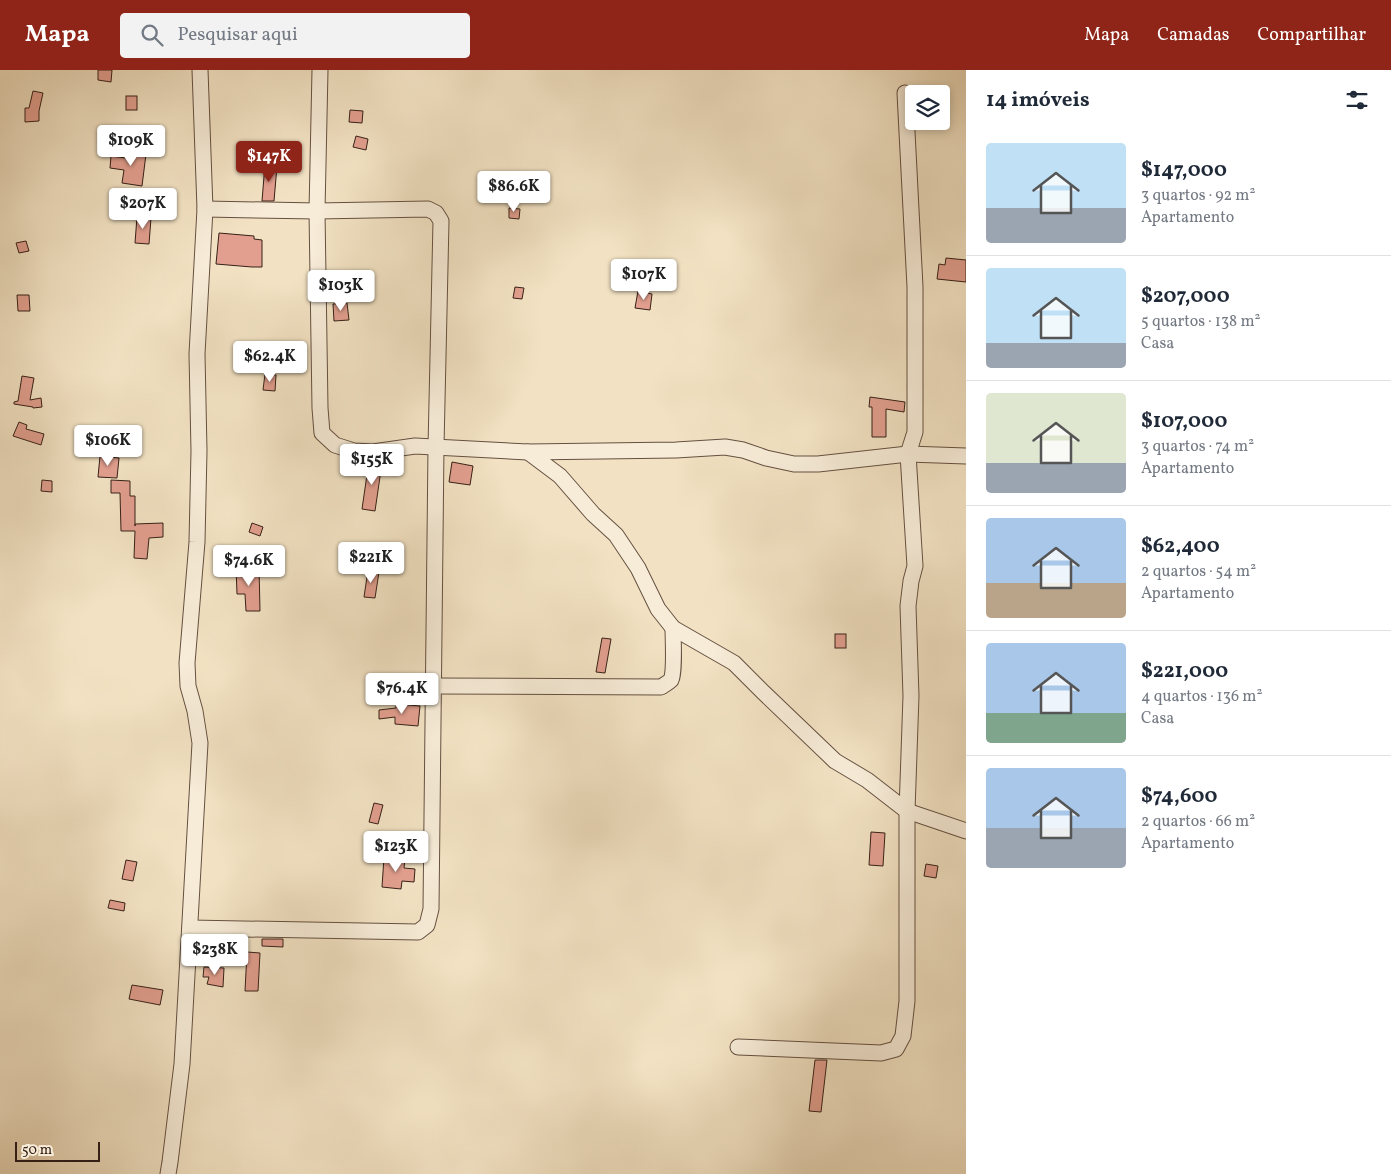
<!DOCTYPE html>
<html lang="pt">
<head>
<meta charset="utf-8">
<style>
	body { margin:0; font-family:Vollkorn,serif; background:#f2f2f3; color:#1f2937; height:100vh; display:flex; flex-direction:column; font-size:19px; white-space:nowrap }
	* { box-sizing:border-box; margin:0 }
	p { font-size:16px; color:#747a83 }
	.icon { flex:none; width:28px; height:28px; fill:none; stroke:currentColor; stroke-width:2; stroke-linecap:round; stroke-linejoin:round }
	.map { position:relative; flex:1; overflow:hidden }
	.panel { display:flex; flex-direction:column; background:#fff; width:425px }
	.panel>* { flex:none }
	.controls { position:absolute; left:905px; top:15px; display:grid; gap:10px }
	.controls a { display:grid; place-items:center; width:45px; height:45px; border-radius:5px; background:#fff; box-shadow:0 2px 8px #0003; font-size:25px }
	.scale { position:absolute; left:15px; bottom:12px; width:85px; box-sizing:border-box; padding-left:5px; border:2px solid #362016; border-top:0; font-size:14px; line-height:18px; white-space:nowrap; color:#362016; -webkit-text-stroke:4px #f7ecd8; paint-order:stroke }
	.price { position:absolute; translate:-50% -42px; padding:0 11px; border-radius:5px; background:#fff; color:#222; font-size:16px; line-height:32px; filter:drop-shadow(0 1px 2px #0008) }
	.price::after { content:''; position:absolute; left:50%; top:30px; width:15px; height:11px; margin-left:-8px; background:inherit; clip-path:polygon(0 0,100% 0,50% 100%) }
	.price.selected { background:#8f2418; color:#fff }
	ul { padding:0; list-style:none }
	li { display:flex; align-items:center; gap:15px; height:125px; padding:0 20px }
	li+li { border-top:1px solid #e0e1e3 }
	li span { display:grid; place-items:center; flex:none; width:140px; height:100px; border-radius:5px; color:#555 }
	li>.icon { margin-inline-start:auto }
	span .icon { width:60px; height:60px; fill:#fffc; stroke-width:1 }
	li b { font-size:21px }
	h2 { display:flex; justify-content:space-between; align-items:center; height:60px; padding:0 20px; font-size:21px }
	header { display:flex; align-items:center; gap:30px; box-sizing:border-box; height:70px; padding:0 25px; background:#8f2418; color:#fff }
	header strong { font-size:24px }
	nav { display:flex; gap:28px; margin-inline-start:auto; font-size:18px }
	.search { width:350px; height:45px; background:#f2f2f3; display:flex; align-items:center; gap:12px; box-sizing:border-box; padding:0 18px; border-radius:5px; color:#747a83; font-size:19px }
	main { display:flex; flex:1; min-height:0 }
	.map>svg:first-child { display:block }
	.building { fill:#e29f8f; stroke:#362016 }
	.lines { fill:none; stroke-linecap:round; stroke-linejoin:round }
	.minor-casing { stroke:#655041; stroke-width:17 }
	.minor { stroke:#f7ecd8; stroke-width:15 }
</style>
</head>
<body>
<header>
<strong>Mapa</strong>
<div class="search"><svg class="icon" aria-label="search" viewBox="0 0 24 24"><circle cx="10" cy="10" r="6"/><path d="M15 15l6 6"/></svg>Pesquisar aqui</div>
<nav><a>Mapa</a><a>Camadas</a><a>Compartilhar</a></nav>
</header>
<main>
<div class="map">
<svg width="966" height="1104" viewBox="0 0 966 1104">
	<rect width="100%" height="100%" fill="#f2e2c3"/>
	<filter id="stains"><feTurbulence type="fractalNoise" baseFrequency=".004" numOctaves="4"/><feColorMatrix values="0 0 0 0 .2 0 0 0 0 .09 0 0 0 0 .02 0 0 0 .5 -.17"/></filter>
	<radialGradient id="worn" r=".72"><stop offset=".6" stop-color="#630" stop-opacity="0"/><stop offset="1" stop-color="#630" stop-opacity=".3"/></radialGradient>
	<g class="building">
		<path d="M98 0H112L111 12 98 10Z"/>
		<path d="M33 21 43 23 39 41V51L25 52V38H29Z"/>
		<rect x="126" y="26" width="11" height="14"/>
		<path d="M350 40 363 41 362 53 349 52Z"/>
		<path d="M356 66 368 69 366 80 353 77Z"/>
		<path d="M127 81 146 84 142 116 122 113 124 100 110 98 111 86 126 88Z"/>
		<path d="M265 94 277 96 274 131H262Z"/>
		<path d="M509 138 520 139 519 149 509 148Z"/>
		<path d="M137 147 151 148 149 174 135 173Z"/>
		<path d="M219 163 254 166V169L262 170V197H252L216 194Z"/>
		<path d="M26 171 29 181 19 183 16 173Z"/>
		<path d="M946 188 966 190V212L937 209 939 194 945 195Z"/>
		<path d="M515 217 524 218 522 229 513 228Z"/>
		<path d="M638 221 652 224 650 240 635 238Z"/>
		<path d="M17 225H29L30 241H18Z"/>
		<path d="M347 233 349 250 334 251 333 234Z"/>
		<path d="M265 304 276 305 275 321 263 320Z"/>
		<path d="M22 306 34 308 30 330 41 328 42 337 33 338V337L14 334V332L18 331Z"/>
		<path d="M870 327 905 332 904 342 886 339V367H872V337H869Z"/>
		<path d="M19 352 27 355 26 359 44 364 41 375 13 366Z"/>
		<path d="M100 386 119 388 117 408 98 407Z"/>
		<path d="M369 391 382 393 375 441 362 439Z"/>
		<path d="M452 392 473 396 470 415 449 412Z"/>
		<path d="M42 410 52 411V422L41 421Z"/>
		<path d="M111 410 130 411V426H135V456V454L163 453V467L149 468 147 489 134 488 135 461H121L120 423H111Z"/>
		<path d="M252 453 263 457 260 466 249 462Z"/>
		<path d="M236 497H259L260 541H246L245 524H237Z"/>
		<path d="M368 500 379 502 375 528 364 527Z"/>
		<rect x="835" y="564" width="11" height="14"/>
		<path d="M602 568 611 569 605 603 596 602Z"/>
		<path d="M396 634 420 636 418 656 395 654V647L379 649V640L396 638Z"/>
		<path d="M374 733 383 735 378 754 369 752Z"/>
		<path d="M871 762 885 763 883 796 869 795Z"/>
		<path d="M384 787 405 789 404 798 415 799 414 812 402 811 401 819 382 817Z"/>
		<path d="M126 790 137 792 133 811 122 809Z"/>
		<path d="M926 794 938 796 936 808 924 806Z"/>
		<path d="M110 830 125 833 124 841 108 838Z"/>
		<path d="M262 869H283V877L262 876Z"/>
		<path d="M247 882 260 883 258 921H245Z"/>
		<path d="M204 897 224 898 223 917 207 914 209 907H203Z"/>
		<path d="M132 915 163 920 160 935 129 929Z"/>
		<path d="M815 990H827L821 1042 809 1041Z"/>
	</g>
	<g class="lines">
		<defs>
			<g id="minor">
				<path d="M320 0 317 141 320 338 322 363 335 375 354 381 373 382 415 376 528 382 676 380 725 377 743 380 766 388 794 394H818L908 384 966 386"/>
				<path d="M528 382 560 406 593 444 616 465 638 498 658 539 673 558 734 593 763 622 835 691 867 710 907 741 966 761"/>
				<path d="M433 616 661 617C664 615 668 613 671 610 675 602 673 569 673 558"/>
				<path d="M190 858 418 862 427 855 431 839 436 377 441 151 436 143 428 139 317 141 205 139"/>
				<path d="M738 977 881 983 896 979 903 966 907 931V741L911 626 908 536 911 511 915 496 908 384 915 362V217L905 23"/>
				<path d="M168 1104 170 1092 182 994 200 673 195 641 188 616 187 593 197 472 199 381 197 284 205 139 200 0"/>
			</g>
		</defs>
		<use href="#minor" class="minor-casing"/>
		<use href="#minor" class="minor"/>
	</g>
	<rect width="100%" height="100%" filter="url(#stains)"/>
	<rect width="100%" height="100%" fill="url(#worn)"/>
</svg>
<div class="controls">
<a><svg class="icon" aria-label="layers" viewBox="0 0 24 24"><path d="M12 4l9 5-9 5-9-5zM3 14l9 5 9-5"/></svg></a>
</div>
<div class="scale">50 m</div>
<b class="price" style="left:131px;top:97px">$109K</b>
<b class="price selected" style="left:269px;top:113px">$147K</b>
<b class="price" style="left:514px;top:143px">$86.6K</b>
<b class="price" style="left:143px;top:160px">$207K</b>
<b class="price" style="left:644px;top:231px">$107K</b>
<b class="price" style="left:341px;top:242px">$103K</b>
<b class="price" style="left:270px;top:313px">$62.4K</b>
<b class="price" style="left:108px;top:397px">$106K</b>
<b class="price" style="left:372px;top:416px">$155K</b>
<b class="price" style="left:371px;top:514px">$221K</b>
<b class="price" style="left:249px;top:517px">$74.6K</b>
<b class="price" style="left:402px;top:645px">$76.4K</b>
<b class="price" style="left:396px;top:803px">$123K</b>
<b class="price" style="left:215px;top:906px">$238K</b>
</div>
<section class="panel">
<h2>14 imóveis<svg class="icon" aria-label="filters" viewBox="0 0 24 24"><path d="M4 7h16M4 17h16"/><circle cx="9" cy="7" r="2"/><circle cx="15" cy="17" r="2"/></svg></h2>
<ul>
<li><span style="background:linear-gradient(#bfe0f5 65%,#9aa5b1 0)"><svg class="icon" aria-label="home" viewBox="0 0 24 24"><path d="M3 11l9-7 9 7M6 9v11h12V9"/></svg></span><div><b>$147,000</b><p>3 quartos · 92 m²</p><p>Apartamento</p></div></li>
<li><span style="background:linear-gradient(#bfe0f5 75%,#9aa5b1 0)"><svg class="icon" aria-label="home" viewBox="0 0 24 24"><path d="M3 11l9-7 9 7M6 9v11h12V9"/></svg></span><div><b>$207,000</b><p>5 quartos · 138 m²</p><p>Casa</p></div></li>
<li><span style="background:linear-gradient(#dfe7d0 70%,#9aa5b1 0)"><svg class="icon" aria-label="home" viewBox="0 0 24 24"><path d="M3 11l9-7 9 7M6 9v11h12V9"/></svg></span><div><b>$107,000</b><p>3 quartos · 74 m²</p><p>Apartamento</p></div></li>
<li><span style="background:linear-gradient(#a9c7e8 65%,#b9a48a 0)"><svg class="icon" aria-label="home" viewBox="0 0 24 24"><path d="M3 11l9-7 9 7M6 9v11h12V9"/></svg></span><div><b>$62,400</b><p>2 quartos · 54 m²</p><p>Apartamento</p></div></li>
<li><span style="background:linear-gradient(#a9c7e8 70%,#7fa58c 0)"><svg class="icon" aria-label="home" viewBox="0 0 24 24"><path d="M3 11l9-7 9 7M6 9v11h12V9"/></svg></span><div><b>$221,000</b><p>4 quartos · 136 m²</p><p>Casa</p></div></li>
<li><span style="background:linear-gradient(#a9c7e8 60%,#9aa5b1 0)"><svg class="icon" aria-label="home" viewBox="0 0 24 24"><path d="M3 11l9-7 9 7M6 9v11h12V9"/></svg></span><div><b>$74,600</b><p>2 quartos · 66 m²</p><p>Apartamento</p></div></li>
</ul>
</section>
</main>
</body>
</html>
